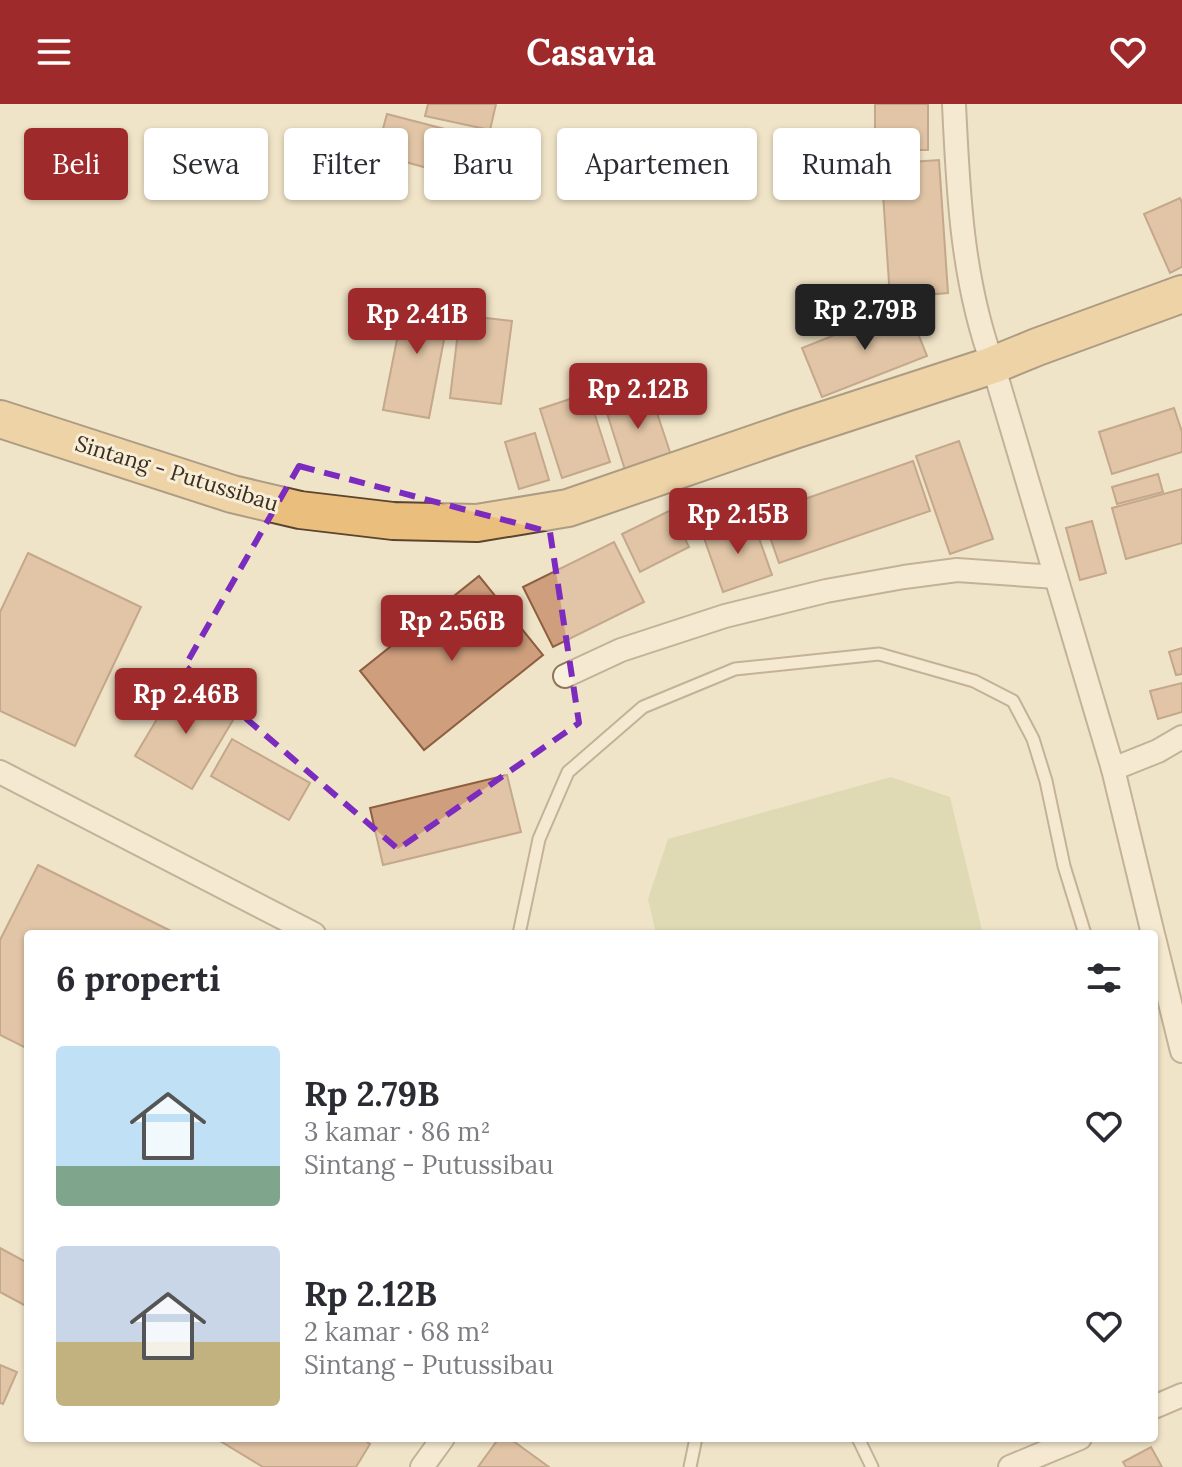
<!DOCTYPE html>
<html lang="id">
<head>
<meta charset="utf-8">
<style>
	body { margin:0; font-family:Lora,serif; background:#f2f2f3; color:#2b2b33; height:100vh; display:flex; flex-direction:column; font-size:30px; white-space:nowrap }
	* { box-sizing:border-box; margin:0 }
	p { font-size:26px; color:#7c7c81 }
	.icon { flex:none; width:44px; height:44px; fill:none; stroke:currentColor; stroke-width:2; stroke-linecap:round; stroke-linejoin:round }
	.map { position:relative; flex:1; overflow:hidden }
	.details { position:absolute; left:24px; top:826px; width:1134px; height:512px; display:flex; flex-direction:column; background:#fff; border-radius:8px; box-shadow:0 2px 6px #0004 }
	.details>* { flex:none }
	.hud { position:absolute; left:24px; top:24px; width:1134px; height:72px; display:flex; gap:16px }
	.price { position:absolute; translate:-50% -68px; padding:0 18px; border-radius:8px; background:#9e2a2b; color:#fff; font-size:26px; line-height:52px; filter:drop-shadow(0 2px 4px #0008) }
	.price::after { content:''; position:absolute; left:50%; top:48px; width:24px; height:18px; margin-left:-12px; background:inherit; clip-path:polygon(0 0,100% 0,50% 100%) }
	.price.selected { background:#222; color:#fff }
	ul { padding:0; list-style:none }
	li { display:flex; align-items:center; gap:24px; height:200px; padding:0 32px }
	li span { display:grid; place-items:center; flex:none; width:224px; height:160px; border-radius:8px; color:#555 }
	li>.icon { margin-inline-start:auto }
	span .icon { width:96px; height:96px; fill:#fffc; stroke-width:1 }
	li b { font-size:34px }
	h2 { display:flex; justify-content:space-between; align-items:center; height:96px; padding:0 32px; font-size:34px }
	.pill { padding:0 28px; border-radius:8px; background:#fff; box-shadow:0 2px 6px #0004; font-size:28px; line-height:72px }
	.pill.selected { background:#9e2a2b; color:#fff }
	header { display:flex; justify-content:space-between; align-items:center; height:104px; padding:0 32px; background:#9e2a2b; color:#fff; font-size:36px; font-weight:800 }
	.map>svg:first-child { display:block }
	.green { fill:#c9cf9b }
	.building { fill:#cf9f7d; stroke:#8d5f41; stroke-width:2 }
	.lines { fill:none; stroke-linecap:round; stroke-linejoin:round }
	.service-casing { stroke:#8d765c; stroke-width:15 }
	.minor-casing { stroke:#8d765c; stroke-width:26 }
	.trunk-casing { stroke:#5b4430; stroke-width:40 }
	.service { stroke:#faf1dc; stroke-width:11 }
	.minor { stroke:#faf1dc; stroke-width:22 }
	.trunk { stroke:#eabe7c; stroke-width:36 }
	.marked { fill:none; stroke:#7b2cbf; stroke-width:6; stroke-dasharray:16 10; stroke-linejoin:round }
	.labels { text-anchor:middle; dominant-baseline:central; stroke-width:6; stroke-linejoin:round; paint-order:stroke }
	.street-label { font-size:22px; fill:#3d2e20; stroke:#f7eed8 }
</style>
</head>
<body>
<header><svg class="icon" aria-label="menu" viewBox="0 0 24 24"><path d="M4 6h16M4 12h16M4 18h16"/></svg>Casavia<svg class="icon" aria-label="heart" viewBox="0 0 24 24"><path d="M12 20l-8-8c-3-5 5-10 8-4 3-6 11-1 8 4z"/></svg></header>
<div class="map">
<svg width="1182" height="1363" viewBox="0 0 1182 1363">
	<rect width="100%" height="100%" fill="#f0e4c8"/>
	<path class="green" d="M891 673 950 693 983 830H656L648 795 668 735Z"/>
	<g class="building">
		<path d="M428 0H496L490 26 425 12Z"/>
		<rect x="875" y="0" width="53" height="46"/>
		<path d="M387 10 464 30 453 71 376 50Z"/>
		<path d="M939 56 948 189 890 194 881 60Z"/>
		<path d="M1180 94 1182 99V163L1170 169 1144 110Z"/>
		<path d="M406 190 451 199 429 314 383 306Z"/>
		<path d="M907 202 927 252 822 293 802 244Z"/>
		<path d="M460 211 512 217 501 300 450 294Z"/>
		<path d="M650 288 671 351 625 366 605 303Z"/>
		<path d="M588 289 610 358 562 374 540 305Z"/>
		<path d="M1174 304 1182 328V348L1112 370 1099 328Z"/>
		<path d="M535 329 549 376 519 385 505 338Z"/>
		<path d="M959 337 993 435 950 450 916 352Z"/>
		<path d="M913 357 930 407 779 459 762 410Z"/>
		<path d="M1158 370 1163 388 1117 400 1112 383Z"/>
		<path d="M1182 385V439L1126 455 1112 404Z"/>
		<path d="M671 406 689 443 640 468 622 430Z"/>
		<path d="M753 417 772 471 723 488 704 434Z"/>
		<path d="M1092 417 1106 469 1080 476 1066 424Z"/>
		<path d="M614 438 644 498 553 543 523 483Z"/>
		<path d="M28 449 141 503 75 642 0 607V508Z"/>
		<path d="M479 472 543 551 424 646 360 567Z"/>
		<path d="M1182 544V570L1176 571 1169 548Z"/>
		<path d="M179 578 236 611 192 685 135 652Z"/>
		<path d="M1182 579V608L1158 615 1150 587Z"/>
		<path d="M232 635 310 679 289 716 211 672Z"/>
		<path d="M507 671 521 728 383 761 370 704Z"/>
		<path d="M38 761 177 830H28V945L0 931V836Z"/>
		<path d="M0 1144 28 1159V1203L0 1188Z"/>
		<path d="M0 1261 17 1268 3 1300 0 1299Z"/>
		<path d="M222 1334H361L370 1340 356 1363H263L220 1337Z"/>
		<path d="M499 1334H509L549 1363H478Z"/>
		<path d="M1151 1343 1162 1363H1126L1123 1358Z"/>
	</g>
	<g class="lines">
		<defs>
			<g id="service">
				<path d="M519 830 539 735 568 668 643 603 735 565 879 550 974 577 1013 597 1033 635 1046 677 1064 762 1085 830"/>
				<path d="M858 1334 872 1363"/>
				<path d="M690 1363 696 1334"/>
			</g>
			<g id="minor">
				<path d="M954 0C958 88 962 177 993 261L1113 665 1153 830"/>
				<path d="M565 572 621 546 725 512 826 487 904 473 957 466 1056 473"/>
				<path d="M1113 665 1158 647 1182 633"/>
				<path d="M0 668 314 830"/>
				<path d="M1154 834 1182 947"/>
				<path d="M1154 1303 1182 1291"/>
				<path d="M422 1363 443 1334"/>
				<path d="M1010 1363 1080 1334"/>
			</g>
			<path id="trunk" d="M0 315 232 390 300 406 393 417 477 419 568 404 797 325 993 261 1037 243 1182 190"/>
		</defs>
		<use href="#service" class="service-casing"/>
		<use href="#minor" class="minor-casing"/>
		<use href="#trunk" class="trunk-casing"/>
		<use href="#service" class="service"/>
		<use href="#minor" class="minor"/>
		<use href="#trunk" class="trunk"/>
	</g>
	<path d="M0 0H1182V1363H0ZM299 362 550 428 579 619 398 745 185 562Z" fill="#f0e4c8" fill-opacity=".55" fill-rule="evenodd"/>
	<path class="marked" d="M299 362 550 428 579 619 398 745 185 562Z"/>
	<g class="labels">
		<g class="street-label">
			<text transform="translate(177 369) rotate(17)">Sintang - Putussibau</text>
		</g>
	</g>
</svg>
<b class="price selected" style="left:865px;top:248px">Rp 2.79B</b>
<b class="price" style="left:417px;top:252px">Rp 2.41B</b>
<b class="price" style="left:638px;top:327px">Rp 2.12B</b>
<b class="price" style="left:738px;top:452px">Rp 2.15B</b>
<b class="price" style="left:452px;top:559px">Rp 2.56B</b>
<b class="price" style="left:186px;top:632px">Rp 2.46B</b>
<div class="hud">
<a class="pill selected">Beli</a>
<a class="pill">Sewa</a>
<a class="pill">Filter</a>
<a class="pill">Baru</a>
<a class="pill">Apartemen</a>
<a class="pill">Rumah</a>
</div>
<section class="details">
<h2>6 properti<svg class="icon" aria-label="filters" viewBox="0 0 24 24"><path d="M4 7h16M4 17h16"/><circle cx="9" cy="7" r="2"/><circle cx="15" cy="17" r="2"/></svg></h2>
<ul>
<li><span style="background:linear-gradient(#bfe0f5 75%,#7fa58c 0)"><svg class="icon" aria-label="home" viewBox="0 0 24 24"><path d="M3 11l9-7 9 7M6 9v11h12V9"/></svg></span><div><b>Rp 2.79B</b><p>3 kamar · 86 m²</p><p>Sintang - Putussibau</p></div><svg class="icon" aria-label="heart" viewBox="0 0 24 24"><path d="M12 20l-8-8c-3-5 5-10 8-4 3-6 11-1 8 4z"/></svg></li>
<li><span style="background:linear-gradient(#c9d6e8 60%,#c2b280 0)"><svg class="icon" aria-label="home" viewBox="0 0 24 24"><path d="M3 11l9-7 9 7M6 9v11h12V9"/></svg></span><div><b>Rp 2.12B</b><p>2 kamar · 68 m²</p><p>Sintang - Putussibau</p></div><svg class="icon" aria-label="heart" viewBox="0 0 24 24"><path d="M12 20l-8-8c-3-5 5-10 8-4 3-6 11-1 8 4z"/></svg></li>
</ul>
</section>
</div>
</body>
</html>
